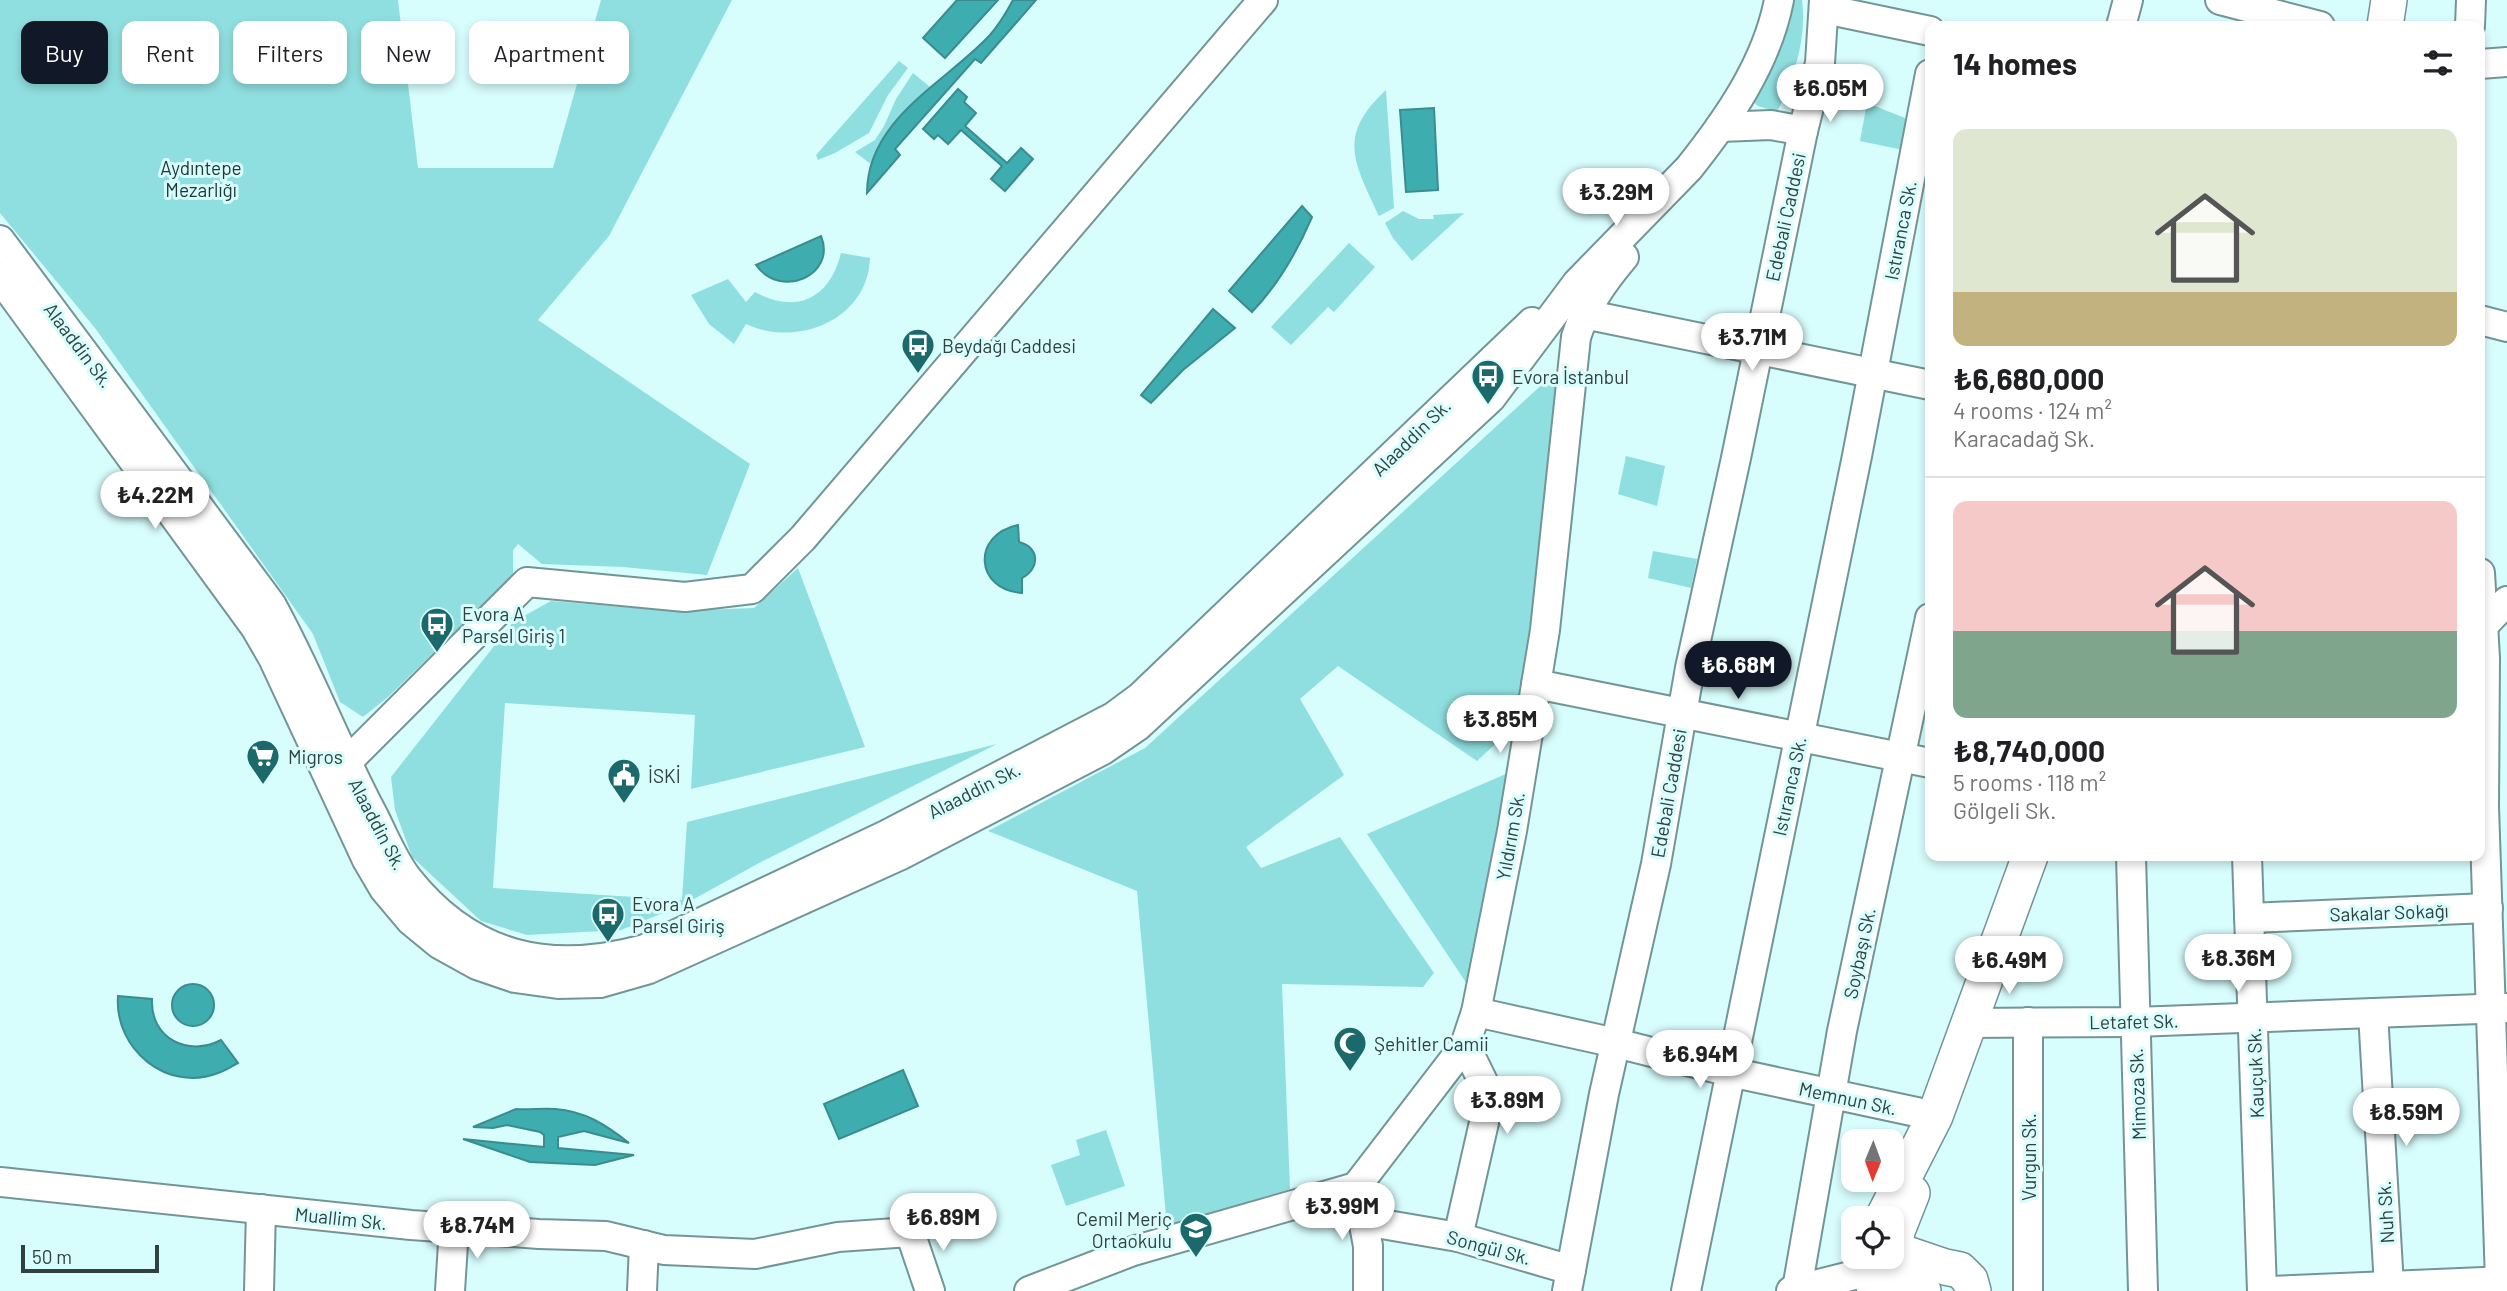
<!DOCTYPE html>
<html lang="en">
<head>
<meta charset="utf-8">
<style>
	body { margin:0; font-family:Barlow,sans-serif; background:#f6f6f6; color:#202124; height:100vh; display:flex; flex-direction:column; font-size:26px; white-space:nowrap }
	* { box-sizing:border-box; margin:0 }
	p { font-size:23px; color:#757577 }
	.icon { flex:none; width:38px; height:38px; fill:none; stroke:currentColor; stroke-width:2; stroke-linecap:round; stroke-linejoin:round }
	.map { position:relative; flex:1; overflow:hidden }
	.details { position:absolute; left:1925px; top:21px; width:560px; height:840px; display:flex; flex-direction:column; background:#fff; border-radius:14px; box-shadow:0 4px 10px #0003 }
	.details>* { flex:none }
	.top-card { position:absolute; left:21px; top:21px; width:665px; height:63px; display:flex; gap:14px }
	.needle { width:46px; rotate:181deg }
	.fabs { position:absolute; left:1841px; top:1129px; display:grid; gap:14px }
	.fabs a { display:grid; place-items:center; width:63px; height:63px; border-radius:14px; background:#fff; box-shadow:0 4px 10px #0003; font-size:35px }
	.scale { position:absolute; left:21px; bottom:18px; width:138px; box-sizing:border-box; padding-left:7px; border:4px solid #314040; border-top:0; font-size:19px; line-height:24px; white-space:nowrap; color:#314040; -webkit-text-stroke:5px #d8fdfd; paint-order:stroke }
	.price { position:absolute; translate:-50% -60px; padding:0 16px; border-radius:24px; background:#fff; color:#222; font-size:23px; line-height:46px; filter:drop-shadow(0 2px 4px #0008) }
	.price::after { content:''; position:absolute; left:50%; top:42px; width:21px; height:16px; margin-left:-10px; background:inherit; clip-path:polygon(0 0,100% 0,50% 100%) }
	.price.active { background:#111827; color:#fff }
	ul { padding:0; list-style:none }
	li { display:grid; align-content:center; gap:14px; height:371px; padding:0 28px }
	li+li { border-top:2px solid #e0e0e0 }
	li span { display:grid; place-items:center; height:217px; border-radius:14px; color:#555 }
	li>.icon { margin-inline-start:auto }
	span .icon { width:126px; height:126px; fill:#fffc; stroke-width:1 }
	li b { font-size:30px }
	h2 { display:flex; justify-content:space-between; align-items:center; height:84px; padding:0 28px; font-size:30px }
	.chip { padding:0 24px; border-radius:14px; background:#fff; box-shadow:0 4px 10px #0003; font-size:24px; line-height:63px }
	.chip.active { background:#111827; color:#fff }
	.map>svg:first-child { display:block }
	.green { fill:#90dfe0 }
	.water { fill:#3eadaf; stroke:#3a8c8e; stroke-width:2 }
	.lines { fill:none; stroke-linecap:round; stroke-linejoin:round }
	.minor-casing { stroke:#749596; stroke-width:32 }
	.major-casing { stroke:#749596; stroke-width:38 }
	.minor { stroke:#fff; stroke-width:28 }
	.major { stroke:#fff; stroke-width:35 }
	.labels { text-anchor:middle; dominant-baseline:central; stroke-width:6; stroke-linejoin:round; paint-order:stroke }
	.park-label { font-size:19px; fill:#1e3737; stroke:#d8fdfd }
	.street-label { font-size:19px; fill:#314040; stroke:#d8fdfd }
	.poi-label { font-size:19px; fill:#314040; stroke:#d8fdfd; text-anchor:start }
</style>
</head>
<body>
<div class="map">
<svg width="2507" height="1291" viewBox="0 0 2507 1291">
	<rect width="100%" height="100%" fill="#d8fdfd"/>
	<g class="green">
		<path d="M0 0H398L418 168H553L601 0H732L609 236 538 320 750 464 707 575 623 567 542 564 518 544 513 550V575L388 697 363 717 340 702 313 634 95 328 0 213Z"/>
		<path d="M1789 0H1802C1807 39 1794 78 1777 112L1758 106 1750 99Z"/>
		<path d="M899 61 908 68 888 95 869 133 835 153 818 160 816 155Z"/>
		<path d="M913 73 930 87C906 108 881 133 872 165L855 152 875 140 884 126 896 99Z"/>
		<path d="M1386 90 1394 208 1379 216C1355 163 1336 136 1386 90Z"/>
		<path d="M1867 103 1910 120 1903 150 1860 141Z"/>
		<path d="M1403 211 1419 219H1434L1433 215 1464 213 1412 261 1393 238 1385 223Z"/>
		<path d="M1349 243 1375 267 1334 312 1328 307 1291 345 1271 327Z"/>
		<path d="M841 253 870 258C868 320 797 348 746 324L734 344 709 324 691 295 728 279 746 302 755 292C797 315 830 298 841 253Z"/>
		<path d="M1560 368 1522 719 1477 761 1338 666 1300 699 1344 775 1246 847 1261 868 1340 837 1434 973 1423 987 1282 984 1290 1189 1167 1227 1137 891 988 831 1145 748Z"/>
		<path d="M1626 456 1665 466 1657 506 1618 494Z"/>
		<path d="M1653 551 1697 559 1691 588 1648 578Z"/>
		<path d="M798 568 865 747 691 789 695 715 505 703 493 888 682 900 687 822 997 744 761 862 685 904 621 930 527 935 481 921 412 857 395 810 391 777 513 622 551 601 672 611 754 608Z"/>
		<path d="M1515 770 1471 990 1367 834Z"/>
		<path d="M1106 1130 1125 1186 1066 1206 1051 1165 1080 1155 1076 1140Z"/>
	</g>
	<g class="water">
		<path d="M957 0H998L945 58 923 38Z"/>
		<path d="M1013 0H1036L981 63 975 59 895 149 900 155 867 193C867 119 945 83 989 36 999 25 1006 13 1013 0Z"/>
		<path d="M958 89 967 97 964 102 976 113 965 126 1007 163 1021 148 1033 159 1005 191 991 179 1002 166 961 130 948 144 938 135 934 139 923 129Z"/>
		<path d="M1434 108 1438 190 1406 192 1400 110Z"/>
		<path d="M1302 206 1312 217C1297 252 1279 284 1252 312L1229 291Z"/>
		<path d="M821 236C837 275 781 300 756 265Z"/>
		<path d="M1213 309 1235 328 1183 370 1151 403 1141 395Z"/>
		<path d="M1018 525 1019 542C1040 547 1040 569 1022 578V593C975 590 971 535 1018 525Z"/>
		<circle cx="193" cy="1005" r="21"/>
		<path d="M118 996 152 999C150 1039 189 1057 221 1040L238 1063C232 1066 225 1071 218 1073 167 1093 114 1049 118 996Z"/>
		<path d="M903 1070 918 1106 839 1139 824 1104Z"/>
		<path d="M516 1109C529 1110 542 1108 555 1109 585 1111 606 1125 629 1143L584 1131 558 1137V1148L634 1155 595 1165 530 1162 463 1139 544 1147V1135L540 1132 507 1125 493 1128 473 1127Z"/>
	</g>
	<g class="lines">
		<defs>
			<g id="minor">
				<path d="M2220 0 2320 26"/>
				<path d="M1825 9 1930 31"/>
				<path d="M2121 26 2128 0"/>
				<path d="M2470 26 2471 0"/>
				<path d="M2480 64 2507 62"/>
				<path d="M1720 127 1771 125 1803 131 1820 63 1824 0"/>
				<path d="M0 240 271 604C308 671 335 742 370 809 382 831 392 859 408 879 471 958 550 975 645 949L886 835 1113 717 1140 697 1532 322"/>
				<path d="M0 278 255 627 273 658 367 860 384 889 411 921 439 944 477 965 515 978 558 984 600 983 649 969 899 856 1103 750 1138 726 1491 398 1577 283 1689 168C1728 119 1767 63 1779 0"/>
				<path d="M1584 314 1930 385"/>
				<path d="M2480 320 2507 327"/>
				<path d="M2480 573 2485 658 2484 807 2500 1281"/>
				<path d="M2483 626 2507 601"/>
				<path d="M1536 684 1930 763"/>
				<path d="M332 770 346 763 527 582 685 597 752 589 803 538 1263 0"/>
				<path d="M2131 856 2143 1291"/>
				<path d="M2247 856 2262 1291"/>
				<path d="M2249 918 2488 908"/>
				<path d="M1476 1012 1616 1043 1730 1072 1935 1116"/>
				<path d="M2373 1013 2389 1286"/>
				<path d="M2028 1022V1291"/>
				<path d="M1970 1023 2135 1022 2507 1008"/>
				<path d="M0 1182 411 1225 539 1234 606 1236 664 1250 755 1254 838 1237 910 1232 930 1291"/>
				<path d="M1356 1187 1465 1045 1476 1012 1512 831 1545 630 1576 337C1586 306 1603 282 1624 257"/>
				<path d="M1360 1204 1368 1246V1291"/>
				<path d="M1364 1221 1458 1237 1571 1270"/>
				<path d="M1458 1237 1490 1096 1465 1045"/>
				<path d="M1797 1289 1842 1031 1930 618"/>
				<path d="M259 1291 261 1209"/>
				<path d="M450 1291 454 1228"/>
				<path d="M642 1291 644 1245"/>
				<path d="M1029 1291 1133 1251 1356 1187"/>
				<path d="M1567 1291 1604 1094 1656 864 1690 668 1736 458 1803 131"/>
				<path d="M1686 1291 1857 456 1930 74"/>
				<path d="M1791 1291 1878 1269 1871 1291"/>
				<path d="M2271 1291 2507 1281"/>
			</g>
			<g id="major">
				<path d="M2385 26 2389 0"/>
				<path d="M1883 1218 1935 1116 2030 856"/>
				<path d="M1892 1249 1945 1267 1960 1270 1970 1280 1973 1291"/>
				<path d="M1895 1249 1897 1231 1912 1193"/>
				<path d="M1871 1256 1878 1269 1923 1291"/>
			</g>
		</defs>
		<use href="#minor" class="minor-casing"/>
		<use href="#major" class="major-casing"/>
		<use href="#minor" class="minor"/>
		<use href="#major" class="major"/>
	</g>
	<defs>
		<symbol id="bus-pin" viewBox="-11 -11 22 30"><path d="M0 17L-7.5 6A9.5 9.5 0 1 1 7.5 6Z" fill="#1c696b" stroke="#d8fdfd"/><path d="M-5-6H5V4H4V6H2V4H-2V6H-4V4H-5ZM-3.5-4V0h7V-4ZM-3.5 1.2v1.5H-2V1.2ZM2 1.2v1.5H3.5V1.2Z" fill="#fff"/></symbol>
		<symbol id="supermarket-pin" viewBox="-11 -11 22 30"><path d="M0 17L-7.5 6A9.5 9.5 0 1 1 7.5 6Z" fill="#1c696b" stroke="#d8fdfd"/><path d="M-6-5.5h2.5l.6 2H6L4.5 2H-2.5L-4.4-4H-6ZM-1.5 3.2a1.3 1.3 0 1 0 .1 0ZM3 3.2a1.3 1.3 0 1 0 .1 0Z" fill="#fff"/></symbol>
		<symbol id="civic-pin" viewBox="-11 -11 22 30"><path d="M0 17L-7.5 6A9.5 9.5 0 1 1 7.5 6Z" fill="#1c696b" stroke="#d8fdfd"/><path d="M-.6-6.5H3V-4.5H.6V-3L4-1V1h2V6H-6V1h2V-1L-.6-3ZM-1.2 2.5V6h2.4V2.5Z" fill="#fff"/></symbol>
		<symbol id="mosque-pin" viewBox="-11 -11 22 30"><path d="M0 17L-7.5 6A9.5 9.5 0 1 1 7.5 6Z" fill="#1c696b" stroke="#d8fdfd"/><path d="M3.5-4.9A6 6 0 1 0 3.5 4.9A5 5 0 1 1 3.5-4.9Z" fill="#fff"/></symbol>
		<symbol id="school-pin" viewBox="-11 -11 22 30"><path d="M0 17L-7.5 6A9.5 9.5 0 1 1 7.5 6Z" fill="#1c696b" stroke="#d8fdfd"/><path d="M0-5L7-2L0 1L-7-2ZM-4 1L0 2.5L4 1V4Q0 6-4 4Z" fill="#fff"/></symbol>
	</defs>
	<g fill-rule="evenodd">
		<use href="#bus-pin" x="899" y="326" width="38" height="52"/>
		<use href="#bus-pin" x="1469" y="357" width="38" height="52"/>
		<use href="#bus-pin" x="418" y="605" width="38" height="52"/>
		<use href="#supermarket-pin" x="244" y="737" width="38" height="52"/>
		<use href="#civic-pin" x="605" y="756" width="38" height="52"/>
		<use href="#bus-pin" x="589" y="895" width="38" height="52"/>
		<use href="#mosque-pin" x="1331" y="1024" width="38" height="52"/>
		<use href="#school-pin" x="1177" y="1210" width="38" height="52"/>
	</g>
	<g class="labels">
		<g class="park-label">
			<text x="201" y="167">Aydıntepe<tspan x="201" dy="22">Mezarlığı</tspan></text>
		</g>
		<g class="street-label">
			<text transform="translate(1785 217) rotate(-78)">Edebali Caddesi</text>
			<text transform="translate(1900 230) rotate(-79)">Istıranca Sk.</text>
			<text transform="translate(79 345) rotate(53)">Alaaddin Sk.</text>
			<text transform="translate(1411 437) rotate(-44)">Alaaddin Sk.</text>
			<text transform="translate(1789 786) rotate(-78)">Istıranca Sk.</text>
			<text transform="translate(974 790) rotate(-27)">Alaaddin Sk.</text>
			<text transform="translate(1668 793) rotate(-80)">Edebali Caddesi</text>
			<text transform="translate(378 824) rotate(62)">Alaaddin Sk.</text>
			<text transform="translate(1510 836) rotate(-80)">Yıldırım Sk.</text>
			<text transform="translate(2389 912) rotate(-2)">Sakalar Sokağı</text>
			<text transform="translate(1859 953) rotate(-78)">Soybaşı Sk.</text>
			<text transform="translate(2134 1021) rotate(-1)">Letafet Sk.</text>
			<text transform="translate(2255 1073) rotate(-92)">Kauçuk Sk.</text>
			<text transform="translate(2137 1094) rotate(-92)">Mimoza Sk.</text>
			<text transform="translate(1848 1098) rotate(12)">Memnun Sk.</text>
			<text transform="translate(2028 1157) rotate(-90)">Vurgun Sk.</text>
			<text transform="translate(2385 1212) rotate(-93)">Nuh Sk.</text>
			<text transform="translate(341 1218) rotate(6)">Muallim Sk.</text>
			<text transform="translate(1489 1247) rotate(15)">Songül Sk.</text>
		</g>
		<g class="poi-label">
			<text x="942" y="345">Beydağı Caddesi</text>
			<text x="1512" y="376">Evora İstanbul</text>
			<text x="462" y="613">Evora A<tspan x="462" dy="22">Parsel Giriş 1</tspan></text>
			<text x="288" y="756">Migros</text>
			<text x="648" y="775">İSKİ</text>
			<text x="632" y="903">Evora A<tspan x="632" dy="22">Parsel Giriş</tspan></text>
			<text x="1374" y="1043">Şehitler Camii</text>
			<text x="1172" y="1218" text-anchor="end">Cemil Meriç<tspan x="1172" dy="22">Ortaokulu</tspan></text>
		</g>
	</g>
</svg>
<div class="fabs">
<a><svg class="needle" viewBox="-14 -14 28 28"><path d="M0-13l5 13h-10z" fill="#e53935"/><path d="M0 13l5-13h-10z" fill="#757577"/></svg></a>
<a><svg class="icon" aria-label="locate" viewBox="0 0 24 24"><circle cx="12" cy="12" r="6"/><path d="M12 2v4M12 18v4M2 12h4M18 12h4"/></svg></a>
</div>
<div class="scale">50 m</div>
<b class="price" style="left:1830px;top:124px">₺6.05M</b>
<b class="price" style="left:1616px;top:228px">₺3.29M</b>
<b class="price" style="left:1752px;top:373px">₺3.71M</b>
<b class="price" style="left:155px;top:531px">₺4.22M</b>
<b class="price active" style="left:1738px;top:701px">₺6.68M</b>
<b class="price" style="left:1500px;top:755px">₺3.85M</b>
<b class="price" style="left:2238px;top:994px">₺8.36M</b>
<b class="price" style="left:2009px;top:996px">₺6.49M</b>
<b class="price" style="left:1700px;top:1090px">₺6.94M</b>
<b class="price" style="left:1507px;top:1136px">₺3.89M</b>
<b class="price" style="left:2406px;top:1148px">₺8.59M</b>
<b class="price" style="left:1342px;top:1242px">₺3.99M</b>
<b class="price" style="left:943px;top:1253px">₺6.89M</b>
<b class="price" style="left:477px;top:1261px">₺8.74M</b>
<div class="top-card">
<a class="chip active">Buy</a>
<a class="chip">Rent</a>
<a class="chip">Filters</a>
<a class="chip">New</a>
<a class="chip">Apartment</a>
</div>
<section class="details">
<h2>14 homes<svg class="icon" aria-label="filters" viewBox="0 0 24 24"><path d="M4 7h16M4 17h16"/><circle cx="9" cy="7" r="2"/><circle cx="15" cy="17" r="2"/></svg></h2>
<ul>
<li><span style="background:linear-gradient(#dfe7d0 75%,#c2b280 0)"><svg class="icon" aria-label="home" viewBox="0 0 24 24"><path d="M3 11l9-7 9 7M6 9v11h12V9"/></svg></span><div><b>₺6,680,000</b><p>4 rooms · 124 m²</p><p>Karacadağ Sk.</p></div></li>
<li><span style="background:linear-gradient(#f6c9c9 60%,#7fa58c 0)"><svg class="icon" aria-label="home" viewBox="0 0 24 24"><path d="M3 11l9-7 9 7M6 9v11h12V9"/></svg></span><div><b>₺8,740,000</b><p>5 rooms · 118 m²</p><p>Gölgeli Sk.</p></div></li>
</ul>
</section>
</div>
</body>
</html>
